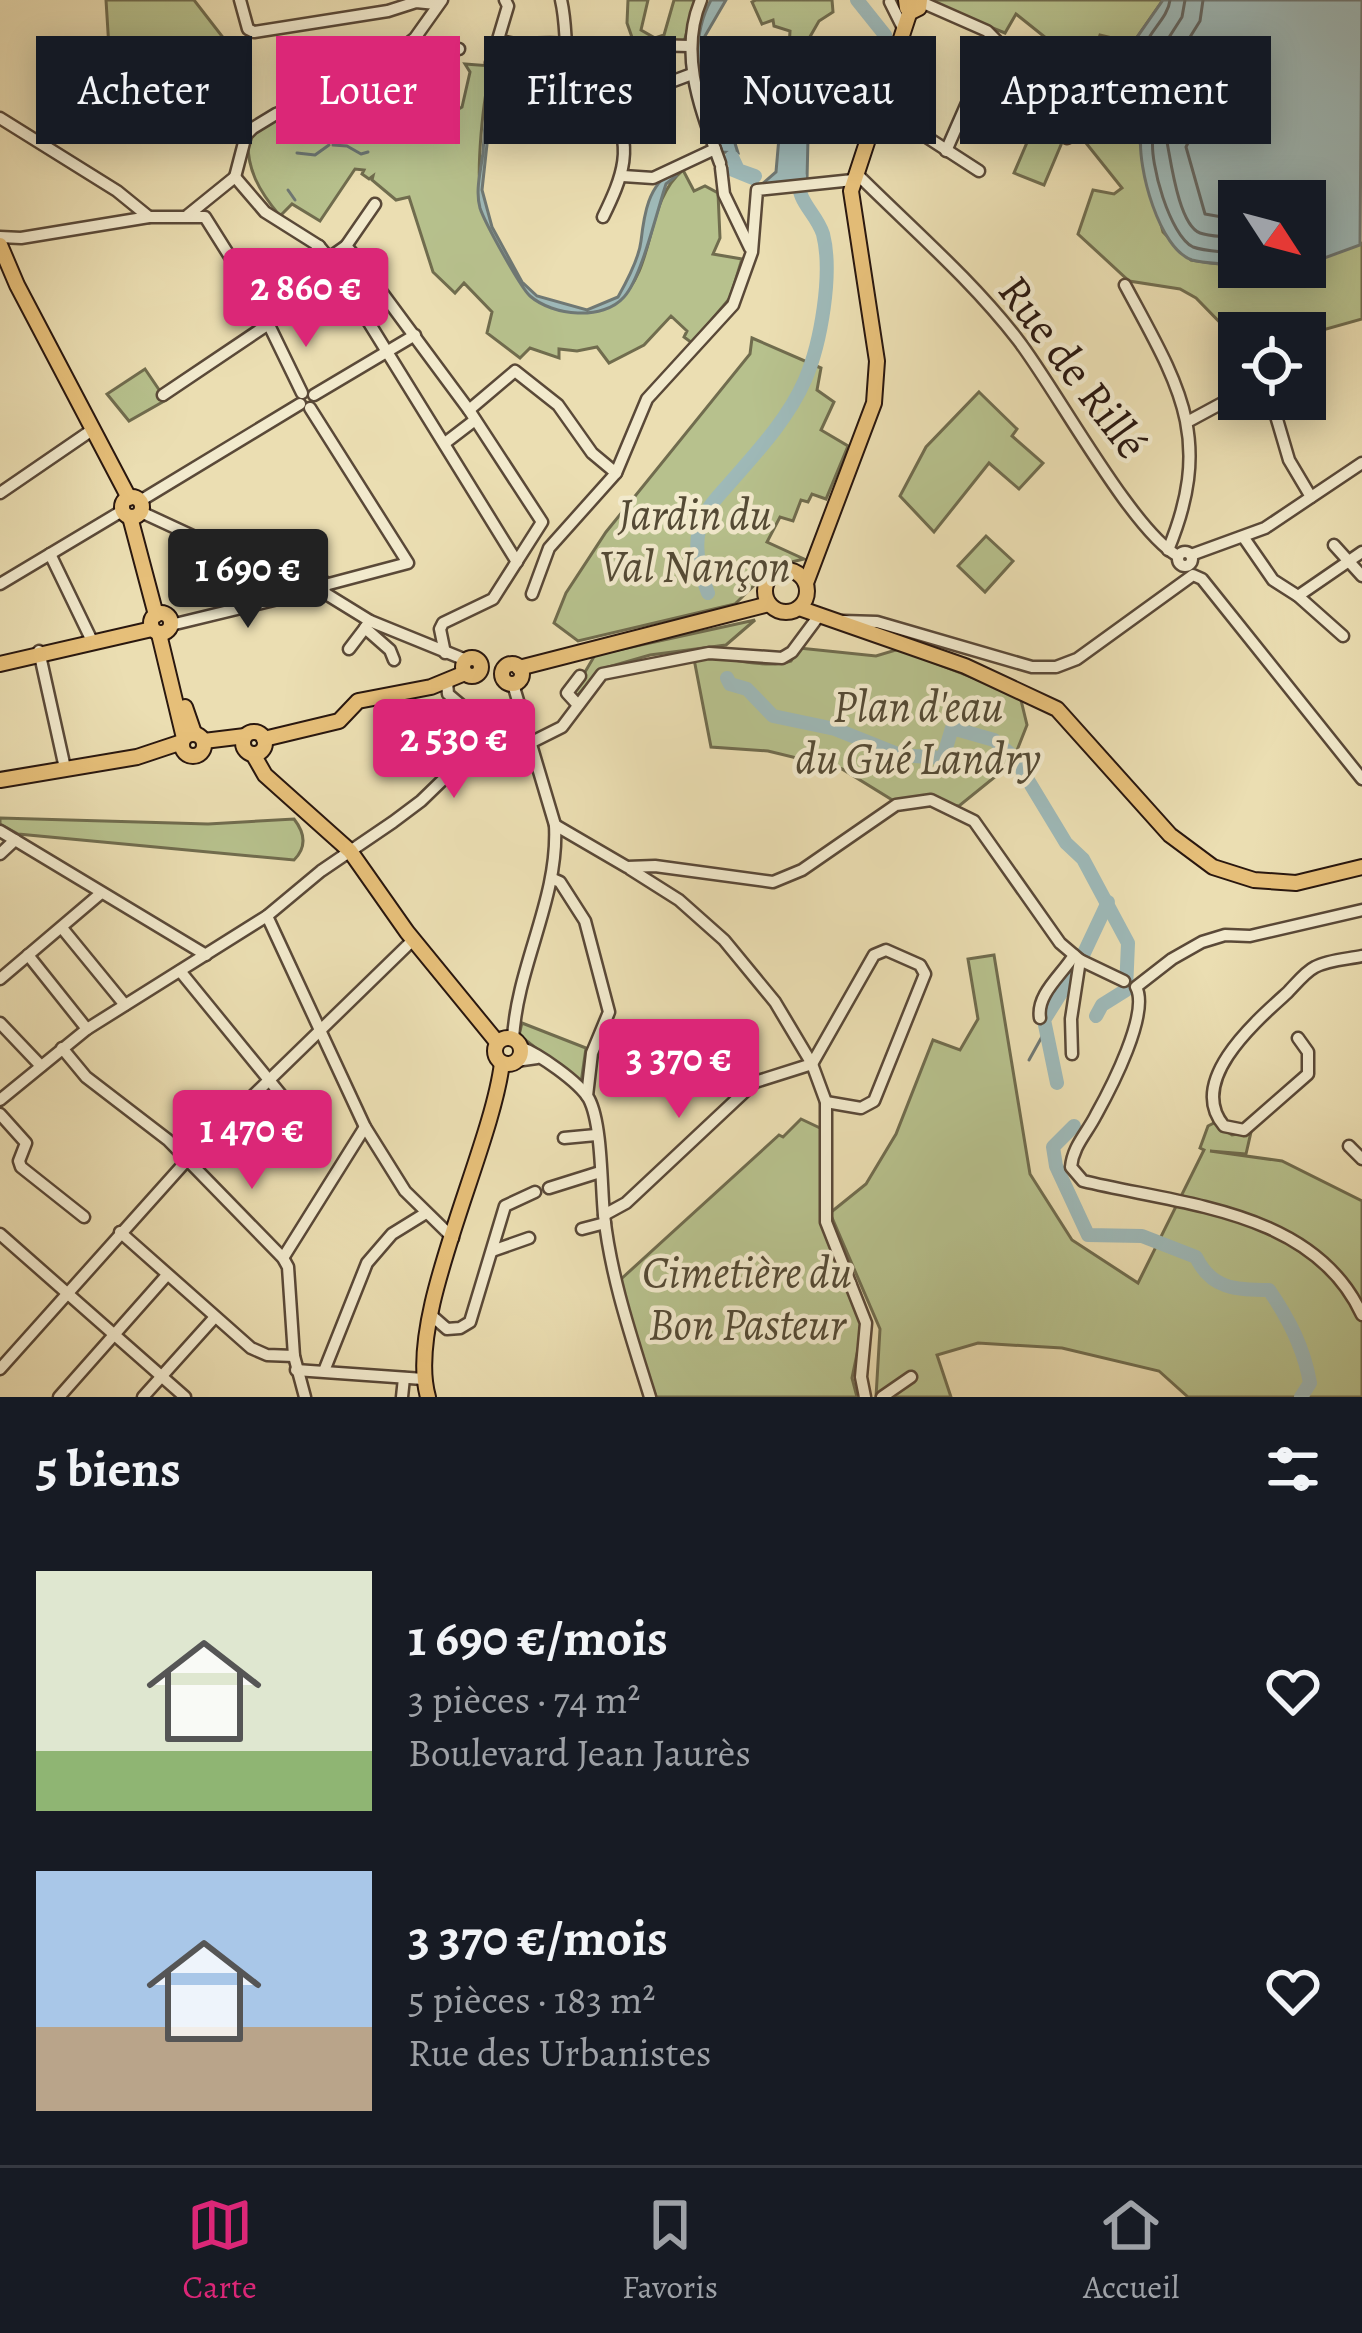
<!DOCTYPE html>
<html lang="fr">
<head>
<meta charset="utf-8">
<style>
	body { margin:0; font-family:Alegreya,serif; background:#20242c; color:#f1f3f6; height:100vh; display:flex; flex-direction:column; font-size:45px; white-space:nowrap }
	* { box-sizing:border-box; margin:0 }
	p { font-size:39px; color:#9ea1a6 }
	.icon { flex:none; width:66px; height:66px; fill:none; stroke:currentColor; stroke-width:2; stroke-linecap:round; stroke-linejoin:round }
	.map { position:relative; height:1397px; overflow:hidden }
	.drawer { display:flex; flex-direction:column; background:#171b24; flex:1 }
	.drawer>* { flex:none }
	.guide { position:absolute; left:36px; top:36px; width:1290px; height:108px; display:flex; gap:24px }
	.needle { width:78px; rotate:126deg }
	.controls { position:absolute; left:1218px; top:180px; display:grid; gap:24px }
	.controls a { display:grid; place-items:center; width:108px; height:108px; border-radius:0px; background:#171b24; box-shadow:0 6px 30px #0003; font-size:60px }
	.price { position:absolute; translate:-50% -102px; padding:0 27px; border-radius:12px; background:#db2777; color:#fff; font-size:39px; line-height:78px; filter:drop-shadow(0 3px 6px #0008) }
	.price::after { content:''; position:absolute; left:50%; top:72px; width:36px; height:27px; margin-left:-18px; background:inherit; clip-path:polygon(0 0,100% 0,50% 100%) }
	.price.on { background:#222; color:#fff }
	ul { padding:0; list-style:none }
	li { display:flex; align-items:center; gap:36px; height:300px; padding:0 36px }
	li span { display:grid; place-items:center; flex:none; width:336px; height:240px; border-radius:0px; color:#555 }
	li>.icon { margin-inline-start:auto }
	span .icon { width:144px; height:144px; fill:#fffc; stroke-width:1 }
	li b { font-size:51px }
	h2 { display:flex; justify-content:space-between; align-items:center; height:144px; padding:0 36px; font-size:51px }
	.pill { padding:0 42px; border-radius:0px; background:#171b24; box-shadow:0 6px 30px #0003; font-size:42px; line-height:108px }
	.pill.on { background:#db2777; color:#fff }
	.dock { display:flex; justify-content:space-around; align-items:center; height:168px; border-top:3px solid #363941; background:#171b24; font-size:33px; color:#9ea1a6 }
	.dock a { display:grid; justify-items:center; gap:6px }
	.dock .on { color:#db2777 }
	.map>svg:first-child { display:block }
	.green { fill:#b7c18d; stroke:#706c4e; stroke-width:3 }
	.water { fill:#9eb9b8; stroke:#6f7874; stroke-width:3 }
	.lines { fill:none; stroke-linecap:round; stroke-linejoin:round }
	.shore { stroke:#646864; stroke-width:3 }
	.stream { stroke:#6f7874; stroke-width:3 }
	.canal { stroke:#9eb9b8; stroke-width:8 }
	.river { stroke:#9eb9b8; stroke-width:14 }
	.minor-casing { stroke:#5a4938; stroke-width:15 }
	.major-casing { stroke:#29170f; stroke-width:18 }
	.minor { stroke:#f2eacd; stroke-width:10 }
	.major { stroke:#e6bf79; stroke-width:14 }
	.labels { text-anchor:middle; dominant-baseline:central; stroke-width:9; stroke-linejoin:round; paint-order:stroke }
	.street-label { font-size:45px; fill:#29170f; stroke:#f2eacd }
	.park-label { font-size:45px; font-style:italic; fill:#544a35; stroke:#f2eacd }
</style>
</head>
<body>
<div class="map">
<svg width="1362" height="1397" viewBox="0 0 1362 1397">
	<rect width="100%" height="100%" fill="#ebdeb2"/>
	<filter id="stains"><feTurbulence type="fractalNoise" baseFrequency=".00167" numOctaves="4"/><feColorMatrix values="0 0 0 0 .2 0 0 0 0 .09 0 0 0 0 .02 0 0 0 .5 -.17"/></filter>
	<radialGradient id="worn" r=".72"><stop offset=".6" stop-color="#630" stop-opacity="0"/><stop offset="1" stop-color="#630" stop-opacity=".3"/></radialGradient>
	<g class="green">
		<path d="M106 0H194L225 40 248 86 209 110 109 48Z"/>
		<path d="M628 0H648L641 30 655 38 664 35 674 0H696L684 42 635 46 627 23Z"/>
		<path d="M756 0H832L833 12 819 21 807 42 814 64 792 85 794 89 775 121 760 115V97H769V85L762 84V53L789 48 790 31 774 26 773 20 762 24 752 2Z"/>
		<path d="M932 0H1163L1133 43 1100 35 1095 50 1080 49 1066 108 1036 71 1056 46 1016 14 1005 33 948 10Z"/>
		<path d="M429 55 433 104 455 111 462 107 470 72 465 64 492 66C483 95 475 175 482 205 486 221 518 284 531 294 553 312 595 319 618 301 657 268 644 202 683 170L694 191 705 186 718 193 720 238 713 254 742 259 730 298 692 343 684 337 687 331 671 316 644 345 609 363 597 347 577 351 559 349V358L530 348 520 358 487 333 492 312 464 283 455 293 433 272 409 197 396 200 372 180 373 176 369 179 362 174 364 170 355 169 320 221 292 204 280 216C259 191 246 169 248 136L273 117 350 93 352 88Z"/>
		<path d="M861 66 875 72 872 80 858 76 846 112 831 121 823 140 808 138 795 130C795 123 793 116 795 110 802 89 842 71 861 66Z"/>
		<path d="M1066 118H1109L1143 126 1140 143 1163 232 1191 260 1262 270 1292 269 1362 243V319L1305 335 1239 333V342L1196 298 1180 289 1129 281 1078 234 1093 190 1114 194 1122 188Z"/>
		<path d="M1034 126 1063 140 1044 185 1014 173Z"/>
		<path d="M752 338 821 368 817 390 834 402 821 430 848 446 826 499 812 494 808 502 801 500 793 521 780 517 767 542 804 559 774 566 735 604 578 641 554 623 566 593 606 532 750 354Z"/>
		<path d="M145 369 166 400 129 421 107 394Z"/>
		<path d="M979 392 1017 429 1012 436 1043 463 1019 489 989 463 934 532 900 496 926 447Z"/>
		<path d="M986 536 1013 561 985 592 958 566Z"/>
		<path d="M755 620 726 645 650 655 601 669 576 697 572 694 595 655Z"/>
		<path d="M799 648 876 656 899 649 1020 696 1027 725 1012 763 959 806 894 801 842 769 768 751 711 747 694 659C728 653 759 671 791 661Z"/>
		<path d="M0 818 208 824 294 819C305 833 307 847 294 860L18 834 0 824Z"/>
		<path d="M994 955 1030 1174 1072 1240 1138 1283 1204 1150 1200 1148 1208 1126 1214 1123 1232 1135 1251 1132 1246 1154 1210 1151 1282 1161 1362 1201V1397H1188L1159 1371 1062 1348 978 1343 937 1355 951 1397H876L880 1329 830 1213 866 1184 896 1134 933 1040 960 1050 978 1019 968 959Z"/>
		<path d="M522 1023 586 1048 581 1083 519 1035Z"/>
		<path d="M801 1119 822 1129V1222L863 1325 852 1378 857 1397H656L624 1307 620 1280 779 1135 783 1137Z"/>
	</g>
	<g class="water">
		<path d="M711 0H726L705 36 716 117 721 132 734 140 738 153 721 152C704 103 684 49 711 0Z"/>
		<path d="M1163 0H1362L1360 245 1305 265V201H1239V266C1225 263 1206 264 1192 260 1159 249 1137 167 1141 135 1143 122 1154 116 1156 102L1131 64V56L1133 43Z"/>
		<path d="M501 44 505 45 500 68 495 71 482 190 492 227 522 282 537 296 587 310 618 297C627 281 639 259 641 241 644 215 648 185 673 171L676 176 666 184C657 211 641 279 624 297 603 321 553 316 530 296 520 287 484 221 480 208 475 190 481 171 483 152 486 113 486 80 501 44Z"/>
		<path d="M792 109 796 115 795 130 808 138 807 180 761 185 776 172 780 126Z"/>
	</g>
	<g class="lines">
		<g class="shore">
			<path d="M1170 0C1168 18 1150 30 1144 48 1138 67 1162 80 1167 96 1172 115 1155 121 1153 138 1149 162 1170 236 1193 247 1206 252 1225 251 1239 254"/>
			<path d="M1185 0 1182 17 1159 53C1180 95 1192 95 1167 142 1171 162 1179 225 1200 233 1211 237 1227 236 1239 239"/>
			<path d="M1203 0 1200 21 1180 53C1201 94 1208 103 1186 147L1205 214 1239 220"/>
		</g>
		<g class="stream">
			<path d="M333 145 347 146 361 154 368 152"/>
			<path d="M297 153 315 155 329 145"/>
			<path d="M288 190 295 200"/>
			<path d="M1029 1060 1044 1033"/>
		</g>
		<path class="canal" d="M728 171 755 182"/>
		<g class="river">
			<path d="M785 128C792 107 813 88 832 76 857 59 872 71 885 35L857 0"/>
			<path d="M732 157 738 170 755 176"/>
			<path d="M708 593C700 573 694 551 699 530 703 512 717 497 729 484 757 452 788 419 805 380 821 343 833 273 823 234 816 212 796 202 799 177"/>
			<path d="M727 678 730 684 747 689 773 716 835 729 900 755 943 758 952 728 994 740 1014 757 1066 843 1083 859 1128 943 1126 990 1102 1005 1096 1016"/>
			<path d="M1084 953 1108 902"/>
			<path d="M1057 1083 1044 1020 1076 969"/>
			<path d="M1074 1126 1053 1147 1056 1166 1088 1235 1142 1236 1196 1257C1211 1289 1236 1290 1269 1290 1289 1319 1304 1348 1310 1383L1301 1397"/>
		</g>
		<defs>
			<g id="minor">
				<path d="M240 0 248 29 254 32 388 11 416 2 436 4"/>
				<path d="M561 0C572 46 553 84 609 105"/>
				<path d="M701 0C678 54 701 110 720 163"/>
				<path d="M890 2 903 28"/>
				<path d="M921 2 987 31 1052 97 1067 138"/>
				<path d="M498 40C522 48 540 41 565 44"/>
				<path d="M491 63 508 6 505 0"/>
				<path d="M386 69 432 51 459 49"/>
				<path d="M599 101V63L607 52 648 45 690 46"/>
				<path d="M609 105 692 74"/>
				<path d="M0 118 117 191 149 217"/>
				<path d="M869 138 891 114 979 171"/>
				<path d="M946 151 971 94"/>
				<path d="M721 168 724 194 750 248"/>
				<path d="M856 173C910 227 971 279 1018 340 1056 389 1132 531 1178 556"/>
				<path d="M623 176 653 178 715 149"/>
				<path d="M235 177 265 212 319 246 329 258 517 562"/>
				<path d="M235 177 246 135 253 128 276 114 361 81 415 38 442 0"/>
				<path d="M188 215 235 177"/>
				<path d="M603 217C622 178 636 145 609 105"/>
				<path d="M0 237 21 238 149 217H205L261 306"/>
				<path d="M346 246 375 204"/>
				<path d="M329 258 346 246 355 256 469 410 542 522 493 599 443 623 440 629 445 653"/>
				<path d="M1125 285C1178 384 1215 437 1168 550"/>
				<path d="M273 308 281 303 319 246"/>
				<path d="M267 321 302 393"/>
				<path d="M163 395 267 325"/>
				<path d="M314 395 415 335"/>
				<path d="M1271 399 1289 460 1311 497"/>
				<path d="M310 408 408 563 325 585"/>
				<path d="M469 410 515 371 558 405 592 453 616 473"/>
				<path d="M1189 421 1239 394"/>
				<path d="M445 443 475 420"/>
				<path d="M0 493 92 430"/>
				<path d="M140 501 300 404"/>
				<path d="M141 512 251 563 294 589"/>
				<path d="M1244 538 1273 580 1298 596 1343 636"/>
				<path d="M1334 545 1362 576"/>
				<circle cx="1185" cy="559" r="7"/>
				<path d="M50 554 93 643"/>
				<path d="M1191 555 1265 528 1362 463"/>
				<circle cx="317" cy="586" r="8"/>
				<path d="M0 584 122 511"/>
				<path d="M323 592 370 621 466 660"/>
				<path d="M532 594 549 548 616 473 647 399 733 305 752 252 757 190 853 180"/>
				<path d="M1298 596 1362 552"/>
				<path d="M247 601 251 563"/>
				<path d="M370 621 365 628 390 650 394 660"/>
				<path d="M843 621 877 622 1032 667H1056L1077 659 1193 575 1202 579 1362 779"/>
				<path d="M171 625 311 591"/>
				<path d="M349 649 365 628"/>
				<path d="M39 651 65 768"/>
				<path d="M447 682 448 694 493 732"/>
				<path d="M513 684 555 825C559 899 517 965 513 1039"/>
				<path d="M578 705 567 693 580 676"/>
				<path d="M530 743 562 727 602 674 709 653 782 658 792 652 818 617"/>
				<path d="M555 825 627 867 655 866 773 882 802 870 896 805 931 800 974 821 1060 943 1080 960 1124 981"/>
				<path d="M0 831 206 955"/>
				<path d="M0 854 15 840"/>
				<path d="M630 869 679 900 724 940 775 1002 812 1064 826 1102V1222L866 1323 861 1377 865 1397"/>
				<path d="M553 879 560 882 585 921 609 1012 592 1053 587 1096"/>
				<path d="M1362 910 1250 936 1225 935 1202 942 1172 959 1136 987C1150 1013 1111 1088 1096 1115 1087 1133 1073 1146 1071 1167L1083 1181C1182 1205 1314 1210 1362 1315"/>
				<path d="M267 916 365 1127 405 1191 453 1238"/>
				<path d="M62 928 125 1005"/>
				<path d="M28 955 87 1029"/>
				<path d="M180 971 304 1123"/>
				<path d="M0 979 100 894"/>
				<path d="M1040 1018C1036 994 1063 974 1074 955"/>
				<path d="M0 1023 41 1066"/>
				<path d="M1298 1038 1308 1052V1074L1244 1130 1224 1126C1186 1081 1256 1021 1287 993 1295 985 1305 972 1315 967 1328 960 1348 959 1362 956"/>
				<path d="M520 1047C539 1054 579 1082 589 1099 602 1124 601 1185 604 1215L626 1203 755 1082 812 1064 874 955 886 950 920 965 925 974 874 1101 861 1108 826 1102"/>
				<path d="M62 1048 86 1077 168 1140 283 1258 288 1267 294 1356 305 1397"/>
				<path d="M1072 1054 1071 1019 1080 960"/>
				<path d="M516 1061 537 1058"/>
				<path d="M0 1100 87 1029 267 916 321 871 393 822 421 801 520 705"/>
				<path d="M0 1114 26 1143 19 1161 21 1167 84 1217"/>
				<path d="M564 1138 596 1135"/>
				<path d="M1349 1146 1362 1159"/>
				<path d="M549 1188 600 1172"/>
				<path d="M604 1215C611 1278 631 1336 650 1397"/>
				<path d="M582 1229 605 1223"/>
				<path d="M120 1232 251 1348 267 1355 294 1356"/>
				<path d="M0 1234 185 1397"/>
				<path d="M492 1251 529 1238"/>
				<path d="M283 1258 365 1127"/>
				<path d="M431 1315 447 1329 460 1328 470 1322 505 1206 535 1192"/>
				<path d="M0 1369 188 1159 413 940"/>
				<path d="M296 1370 423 1379"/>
				<path d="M324 1371 367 1263 392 1234 426 1213"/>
				<path d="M59 1397 167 1275"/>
				<path d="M143 1397 215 1317"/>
				<path d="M402 1397 404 1378"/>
				<path d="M882 1397 911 1377"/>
			</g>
			<g id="major">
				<path d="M906 0 907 8 913 11 919 8 920 0"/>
				<path d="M0 245 17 285 129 498"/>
				<circle cx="132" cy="507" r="10"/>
				<path d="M130 517 156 615"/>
				<circle cx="786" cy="591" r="21"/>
				<path d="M806 583 874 403 877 361 851 191 910 11"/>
				<path d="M799 608 965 666 1057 709 1170 835 1213 867 1254 880 1296 883 1362 867"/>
				<circle cx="161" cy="623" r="10"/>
				<path d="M159 634 184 738"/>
				<circle cx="472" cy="667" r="9"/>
				<path d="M0 664 152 629"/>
				<circle cx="512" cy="674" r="10"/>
				<path d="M519 668 769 604"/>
				<path d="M185 707 194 733"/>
				<circle cx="254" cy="743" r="11"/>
				<circle cx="193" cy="745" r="11"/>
				<path d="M264 739 339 721 358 701 431 687 465 673"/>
				<path d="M204 741 245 736"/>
				<path d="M253 754 265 775 350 851 407 932 497 1042"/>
				<path d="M0 780 137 757 182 742"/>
				<circle cx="508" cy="1051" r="13"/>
				<path d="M428 1397C405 1317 491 1152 502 1063"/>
			</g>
		</defs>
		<use href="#minor" class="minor-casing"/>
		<use href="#major" class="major-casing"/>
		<use href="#minor" class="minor"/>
		<use href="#major" class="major"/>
	</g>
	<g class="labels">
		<g class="street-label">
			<text transform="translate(1073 367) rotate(53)">Rue de Rillé</text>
		</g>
		<g class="park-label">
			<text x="695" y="514">Jardin du<tspan x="695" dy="52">Val Nançon</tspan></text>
			<text x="918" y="706">Plan d'eau<tspan x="918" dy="52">du Gué Landry</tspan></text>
			<text x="747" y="1272">Cimetière du<tspan x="747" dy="52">Bon Pasteur</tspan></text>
		</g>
	</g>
	<rect width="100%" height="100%" filter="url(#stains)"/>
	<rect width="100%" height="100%" fill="url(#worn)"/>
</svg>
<div class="controls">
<a><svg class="needle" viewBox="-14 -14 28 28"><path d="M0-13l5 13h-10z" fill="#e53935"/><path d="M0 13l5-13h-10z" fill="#9ea1a6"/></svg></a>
<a><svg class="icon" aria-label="locate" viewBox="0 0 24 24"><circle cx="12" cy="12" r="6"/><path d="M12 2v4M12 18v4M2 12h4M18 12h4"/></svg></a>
</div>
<b class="price" style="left:306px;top:350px">2 860 €</b>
<b class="price on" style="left:248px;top:631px">1 690 €</b>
<b class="price" style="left:454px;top:801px">2 530 €</b>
<b class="price" style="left:679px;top:1121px">3 370 €</b>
<b class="price" style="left:252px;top:1192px">1 470 €</b>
<div class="guide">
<a class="pill">Acheter</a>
<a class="pill on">Louer</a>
<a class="pill">Filtres</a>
<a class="pill">Nouveau</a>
<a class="pill">Appartement</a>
</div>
</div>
<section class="drawer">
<h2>5 biens<svg class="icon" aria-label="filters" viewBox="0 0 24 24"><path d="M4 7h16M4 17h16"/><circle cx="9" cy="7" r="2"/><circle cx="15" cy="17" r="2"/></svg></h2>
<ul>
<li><span style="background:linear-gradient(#dfe7d0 75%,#8fb573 0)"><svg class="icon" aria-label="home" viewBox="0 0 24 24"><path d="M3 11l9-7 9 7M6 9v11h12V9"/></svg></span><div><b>1 690 €/mois</b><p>3 pièces · 74 m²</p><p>Boulevard Jean Jaurès</p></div><svg class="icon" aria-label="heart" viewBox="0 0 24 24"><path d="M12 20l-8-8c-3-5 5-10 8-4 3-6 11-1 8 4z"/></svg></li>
<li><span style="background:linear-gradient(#a9c7e8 65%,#b9a48a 0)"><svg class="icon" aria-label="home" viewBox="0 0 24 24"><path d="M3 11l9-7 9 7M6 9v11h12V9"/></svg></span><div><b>3 370 €/mois</b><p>5 pièces · 183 m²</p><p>Rue des Urbanistes</p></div><svg class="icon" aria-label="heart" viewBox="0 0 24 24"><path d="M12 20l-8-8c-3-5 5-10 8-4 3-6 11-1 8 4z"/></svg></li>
</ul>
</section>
<nav class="dock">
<a class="on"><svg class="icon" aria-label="map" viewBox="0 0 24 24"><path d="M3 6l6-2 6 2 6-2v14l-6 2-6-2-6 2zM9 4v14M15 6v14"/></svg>Carte</a>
<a><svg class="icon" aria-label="saved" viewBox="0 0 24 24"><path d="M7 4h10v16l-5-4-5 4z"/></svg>Favoris</a>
<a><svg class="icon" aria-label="home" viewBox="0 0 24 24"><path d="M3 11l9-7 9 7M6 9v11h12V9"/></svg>Accueil</a>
</nav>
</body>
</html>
